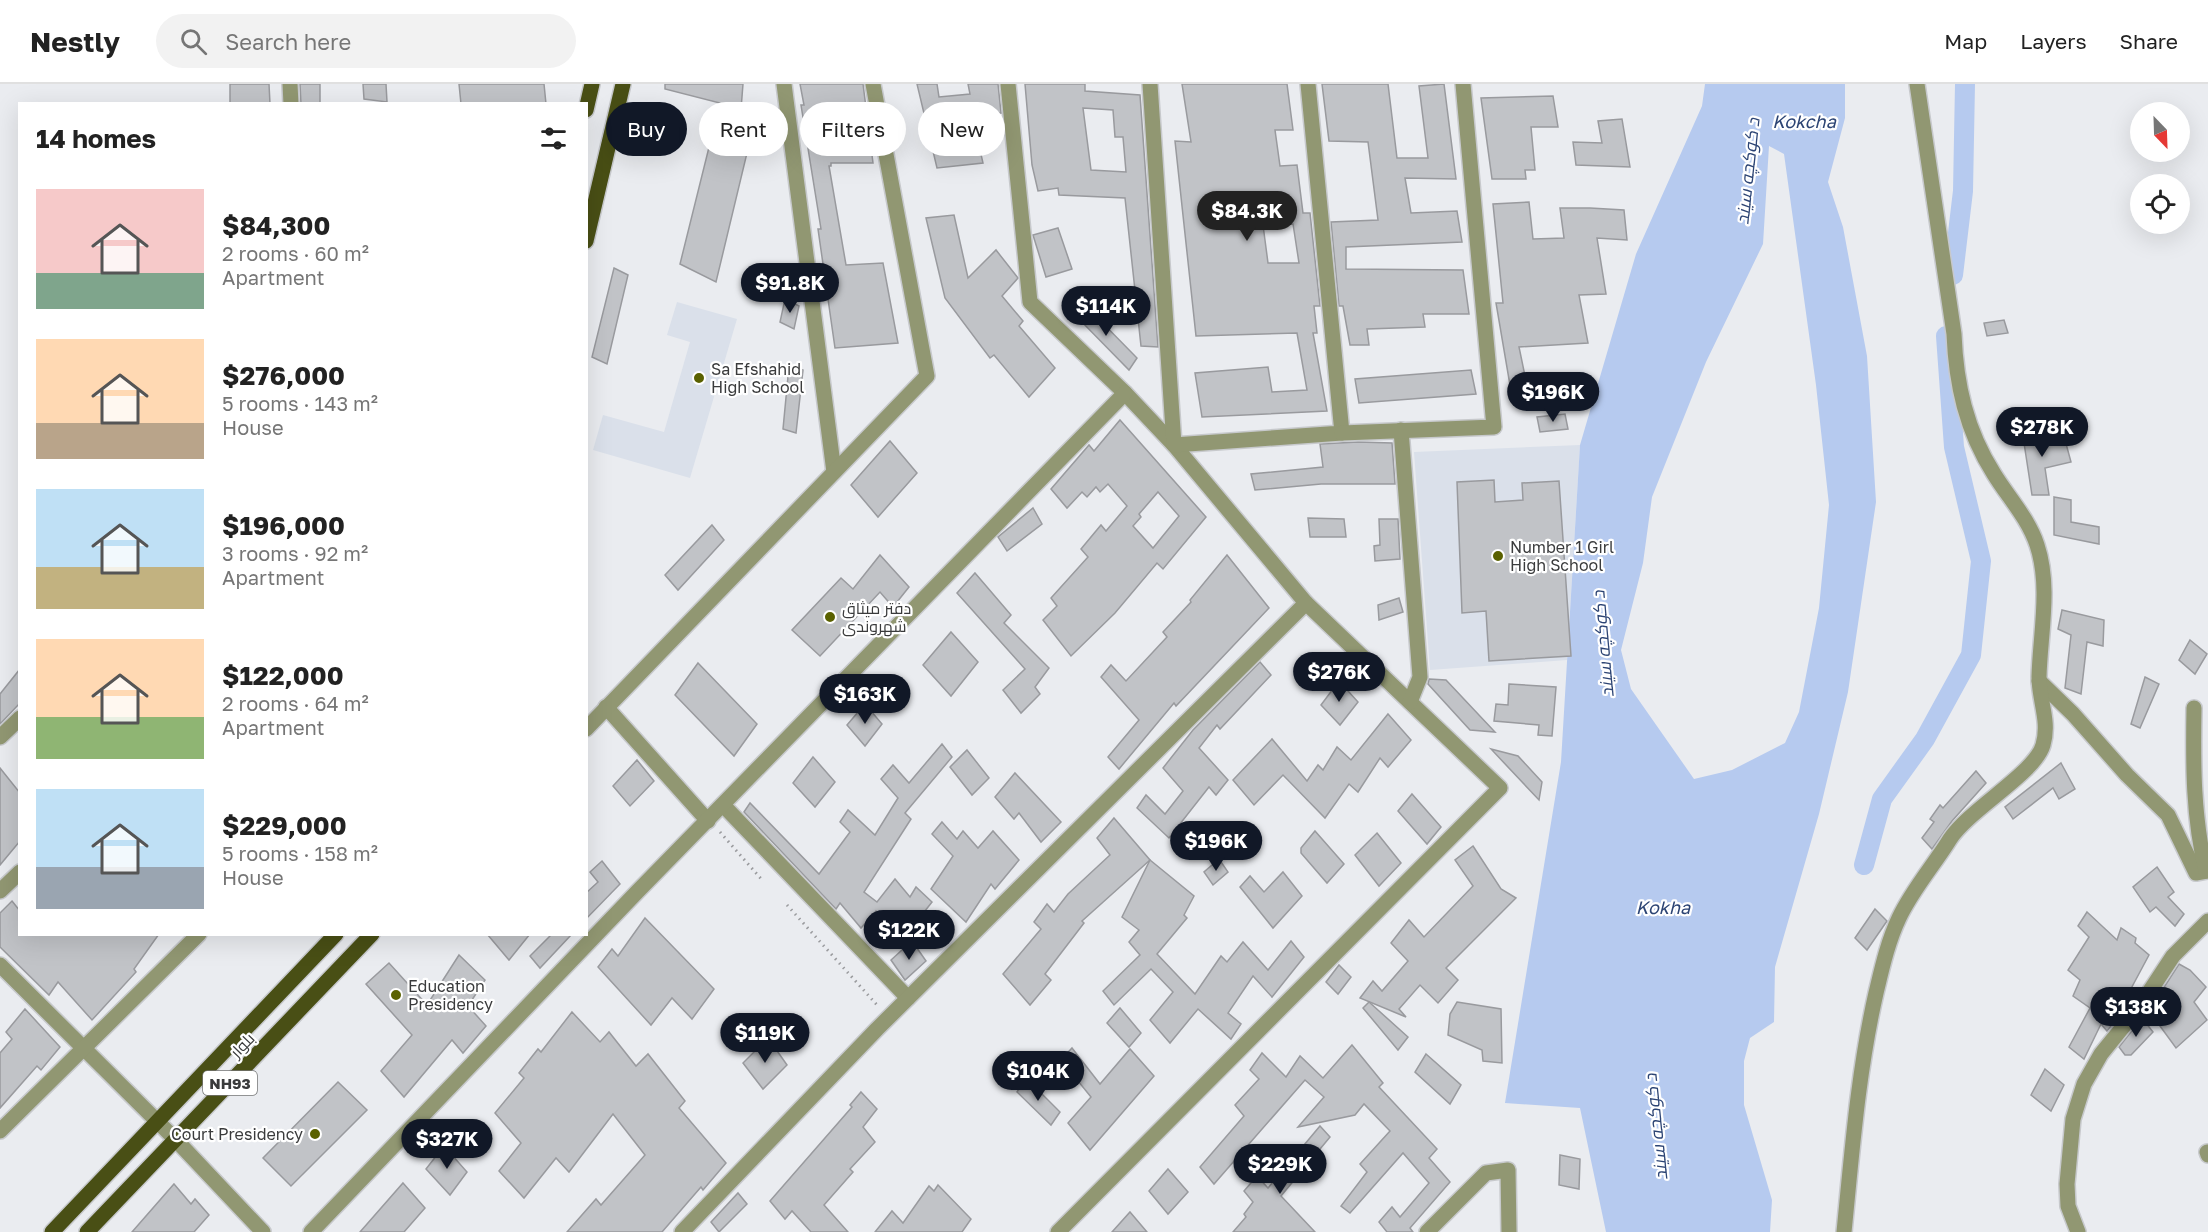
<!DOCTYPE html>
<html lang="en">
<head>
<meta charset="utf-8">
<style>
	body { margin:0; font-family:"Golos Text",Cairo,sans-serif; background:#f2f2f2; color:#222; height:100vh; display:flex; flex-direction:column; font-size:22px; white-space:nowrap }
	* { box-sizing:border-box; margin:0 }
	p { font-size:20px; color:#767676 }
	.icon { flex:none; width:33px; height:33px; fill:none; stroke:currentColor; stroke-width:2; stroke-linecap:round; stroke-linejoin:round }
	.map { position:relative; flex:1; overflow:hidden }
	.drawer { position:absolute; left:18px; top:18px; width:570px; height:834px; display:flex; flex-direction:column; background:#fff; border-radius:0px; box-shadow:0 6px 24px #0002 }
	.drawer>* { flex:none }
	.banner { position:absolute; left:606px; top:18px; width:570px; height:54px; display:flex; gap:12px }
	.needle { width:39px; rotate:157deg }
	.buttons { position:absolute; left:2130px; top:18px; display:grid; gap:12px }
	.buttons a { display:grid; place-items:center; width:60px; height:60px; border-radius:50%; background:#fff; box-shadow:0 6px 24px #0002; font-size:30px }
	.price { position:absolute; translate:-50% -51px; padding:0 14px; border-radius:21px; background:#111827; color:#fff; font-size:20px; line-height:39px; filter:drop-shadow(0 2px 3px #0008) }
	.price::after { content:''; position:absolute; left:50%; top:36px; width:18px; height:14px; margin-left:-9px; background:inherit; clip-path:polygon(0 0,100% 0,50% 100%) }
	.price.active { background:#222; color:#fff }
	ul { padding:0; list-style:none }
	li { display:flex; align-items:center; gap:18px; height:150px; padding:0 18px }
	li span { display:grid; place-items:center; flex:none; width:168px; height:120px; border-radius:0px; color:#555 }
	li>.icon { margin-inline-start:auto }
	span .icon { width:72px; height:72px; fill:#fffc; stroke-width:1 }
	li b { font-size:26px }
	h2 { display:flex; justify-content:space-between; align-items:center; height:72px; padding:0 18px; font-size:26px }
	.pill { padding:0 21px; border-radius:27px; background:#fff; box-shadow:0 6px 24px #0002; font-size:21px; line-height:54px }
	.pill.active { background:#111827; color:#fff }
	header { display:flex; align-items:center; gap:36px; box-sizing:border-box; height:84px; padding:0 30px; background:#fff; border-bottom:2px solid #e0e0e0 }
	header strong { font-size:28px }
	nav { display:flex; gap:33px; margin-inline-start:auto; font-size:21px }
	.search { width:420px; height:54px; background:#f2f2f2; display:flex; align-items:center; gap:15px; box-sizing:border-box; padding:0 21px; border-radius:33px; color:#767676; font-size:22px }
	.map>svg:first-child { display:block }
	.built { fill:#dae0ea }
	.water { fill:#b6caef; fill-rule:evenodd }
	.lines { fill:none; stroke-linecap:round; stroke-linejoin:round }
	.canal { stroke:#b6caef; stroke-width:20 }
	.building { fill:#c1c3c7; stroke:#999a9e; stroke-width:1.5; fill-rule:evenodd }
	.minor-casing { stroke:#c7c9cc; stroke-width:18 }
	.major-casing { stroke:#c7c9cc; stroke-width:18 }
	.path { stroke:#9a9b9e; stroke-width:3; stroke-dasharray:1.5 4.5; stroke-linecap:butt }
	.minor { stroke:#919772; stroke-width:15 }
	.major { stroke:#494f15; stroke-width:15 }
	.poi-dot { fill:#5a6100; stroke:#fff; stroke-width:2 }
	.labels { text-anchor:middle; dominant-baseline:central; stroke-width:4.5; stroke-linejoin:round; paint-order:stroke }
	.shield { fill:#fff; stroke:#757676; stroke-width:1.5 }
	.shield-label { font-size:15px; font-weight:bold; fill:#3a3b3c }
	.poi-label { font-size:16px; fill:#3a3b3c; stroke:#fff; text-anchor:start }
	.street-label { font-size:16px; fill:#3a3b3c; stroke:#fff }
	.water-label { font-size:18px; font-style:italic; fill:#2c4474; stroke:#fff }
</style>
</head>
<body>
<header>
<strong>Nestly</strong>
<div class="search"><svg class="icon" aria-label="search" viewBox="0 0 24 24"><circle cx="10" cy="10" r="6"/><path d="M15 15l6 6"/></svg>Search here</div>
<nav><a>Map</a><a>Layers</a><a>Share</a></nav>
</header>
<div class="map">
<svg width="2208" height="1148" viewBox="0 0 2208 1148">
	<rect width="100%" height="100%" fill="#eaecf0"/>
	<g class="built">
		<path d="M677 218 737 235 690 394 593 366 603 331 664 348 690 258 667 251Z"/>
		<path d="M1580 361 1567 576 1430 586 1414 368Z"/>
	</g>
	<path class="water" d="M1705 0H1845V34L1828 98 1843 143 1867 272 1876 418 1848 608 1819 730 1775 883 1774 938 1750 954 1744 977V1021L1772 1116 1770 1148H1606L1580 1024 1505 1019 1561 678 1580 361 1636 170 1702 22ZM1769 62 1784 70 1816 301 1829 421 1819 524 1799 628 1785 659 1732 686 1694 695 1631 605 1621 566 1643 479 1652 413 1706 278 1763 160Z"/>
	<g class="lines">
		<g class="canal">
			<path d="M1953 191 1963 107 1965 0"/>
			<path d="M1864 781 1882 715 1925 655 1971 571 1981 477 1954 363 1946 252"/>
		</g>
	</g>
	<g class="building">
		<path d="M230 0H269L270 20H230Z"/>
		<path d="M300 0H320V20H301Z"/>
		<path d="M363 0H386L387 18 364 15Z"/>
		<path d="M459 0H544L546 20H461Z"/>
		<path d="M665 0H743L740 38 753 44 716 198 680 180 720 19 665 5Z"/>
		<path d="M800 0H863L873 79H831V82H829L846 181 883 179 898 259 835 264 818 145H821L801 21H804Z"/>
		<path d="M917 0H937L939 13 970 10 968 0H998L1001 29 972 31 983 79 937 84Z"/>
		<path d="M1025 0H1085V7L1140 11 1158 263 1141 262 1125 114 1059 111 1058 104 1038 107 1032 81ZM1083 24 1113 26 1115 53H1123L1126 88 1091 86Z"/>
		<path d="M1182 0H1287L1293 46H1275L1280 82 1297 81 1303 129H1310L1320 222H1314L1317 249H1313L1327 327 1202 333 1195 289 1268 283 1272 308 1307 306 1297 249 1196 252 1175 57 1191 58ZM1293 140 1299 179H1268L1263 141Z"/>
		<path d="M1322 0H1388L1397 74H1428L1419 2 1444 0 1456 95 1405 94 1411 129 1457 127 1462 158 1346 163V185L1463 186 1469 230H1423L1425 243 1367 245 1369 261H1350L1343 222H1339L1331 138 1378 136 1368 58 1329 57Z"/>
		<path d="M1553 12 1558 43H1531L1535 86H1525L1526 95H1492L1481 14Z"/>
		<path d="M1622 35 1630 83 1576 81 1573 58 1602 59 1598 37Z"/>
		<path d="M1529 118 1533 155 1564 154 1560 124H1590L1624 126 1627 156 1597 154 1606 210 1579 211 1588 259 1519 263 1525 292H1532L1536 312 1512 313 1496 219H1503L1493 120Z"/>
		<path d="M954 131 968 194 996 166 1018 194 1002 212 1023 237 1019 242 1055 284 1029 313 994 271 990 274 945 214 926 134Z"/>
		<path d="M1058 144 1072 185 1046 193 1033 151Z"/>
		<path d="M614 184 628 191 607 280 592 273Z"/>
		<path d="M785 215 799 222 794 245 780 238Z"/>
		<path d="M1084 220 1137 274 1129 286 1076 232Z"/>
		<path d="M2004 236 2008 249 1987 252 1984 239Z"/>
		<path d="M789 282 803 286 796 349 783 345Z"/>
		<path d="M1471 286 1476 310 1359 319 1355 295Z"/>
		<path d="M1565 330 1568 345 1540 348 1537 333Z"/>
		<path d="M1120 336 1206 433 1163 485 1157 479 1115 529 1071 572 1043 536 1057 522 1051 514 1088 473 1081 465 1101 441 1106 447 1127 422 1108 400 1100 408 1096 403 1087 413 1082 408 1067 424 1051 405 1089 361 1094 367ZM1158 408 1179 432 1153 464 1133 442 1141 433 1139 430Z"/>
		<path d="M2045 344 2048 360 2065 356 2071 378 2045 384 2049 411H2032L2022 346Z"/>
		<path d="M890 357 917 389 878 433 851 401Z"/>
		<path d="M1358 358 1392 359 1395 400H1321L1255 406 1251 390 1323 383 1320 360Z"/>
		<path d="M1494 396 1495 418 1523 416 1522 399 1559 397 1571 572 1489 577 1486 527 1462 529 1457 398Z"/>
		<path d="M2054 413 2071 416V438L2099 443V460L2054 451Z"/>
		<path d="M1033 424 1042 440 1007 467 998 453Z"/>
		<path d="M1308 434 1344 435 1346 453H1310Z"/>
		<path d="M1379 435H1398L1400 475 1375 477 1374 462 1380 461Z"/>
		<path d="M712 441 724 456 678 506 665 491Z"/>
		<path d="M880 471 909 503 893 523 880 508 820 572 792 546 841 494 853 505Z"/>
		<path d="M1227 471 1269 524 1176 622 1174 619 1119 685 1108 673 1139 636 1101 593 1111 581 1126 597 1167 553 1163 548 1191 518 1190 516Z"/>
		<path d="M975 489 1011 531 1004 539 1049 584 1035 603 1040 610 1021 629 1003 606 1025 585 957 509Z"/>
		<path d="M1399 514 1403 528 1379 536 1378 521Z"/>
		<path d="M2062 526 2104 536 2103 562 2087 558 2081 610 2065 604 2071 551 2058 545Z"/>
		<path d="M951 548 978 578 951 612 923 581Z"/>
		<path d="M2190 556 2207 570 2195 590 2179 576Z"/>
		<path d="M1260 578 1271 591 1220 645 1217 641 1199 664 1228 696 1216 711 1209 703 1169 754 1137 724 1146 711 1165 730 1183 707 1163 684 1193 646Z"/>
		<path d="M698 579 757 640 734 672 675 611Z"/>
		<path d="M20 585V619L0 640V610Z"/>
		<path d="M2145 593 2159 600 2140 644 2131 640Z"/>
		<path d="M1429 595 1446 596 1495 648 1470 646 1428 600Z"/>
		<path d="M1339 597 1358 618 1340 641 1321 621Z"/>
		<path d="M1509 600 1556 603 1552 652 1538 651 1539 641 1494 637 1496 620 1508 621Z"/>
		<path d="M865 620 882 640 865 662 847 641Z"/>
		<path d="M1388 630 1411 656 1388 683 1380 674 1358 708 1349 700 1325 734 1283 691 1254 721 1233 696 1272 655 1307 697 1318 681 1323 686 1337 663 1351 676Z"/>
		<path d="M942 660 952 673 905 729 911 735 864 808 877 818 895 795 910 813 916 803 932 818 902 856 876 827 861 844 840 819 836 825 744 728 750 719 819 790 850 748 840 738 848 726 875 751 898 714 881 695 893 681 909 699Z"/>
		<path d="M1491 665 1518 672 1542 698 1539 716Z"/>
		<path d="M967 666 989 694 972 711 950 683Z"/>
		<path d="M813 673 835 698 815 723 793 699Z"/>
		<path d="M637 676 654 697 630 722 613 702Z"/>
		<path d="M2061 679 2075 705 2059 715 2053 704 2013 735 2005 723Z"/>
		<path d="M0 684 20 709V757L0 781Z"/>
		<path d="M1976 687 1986 699 1952 737 1932 765 1922 754 1934 738 1930 735 1940 721 1943 724Z"/>
		<path d="M1015 689 1061 738 1041 758 1019 729 1014 735 995 713Z"/>
		<path d="M1412 710 1441 743 1427 760 1398 727Z"/>
		<path d="M1114 734 1150 776 1082 837 1084 839 1045 890 1051 896 1030 921 1003 890 1041 845 1034 838 1047 820 1054 828 1068 810 1110 771 1097 754Z"/>
		<path d="M942 738 957 755 963 747 978 764 993 747 1019 776 995 805 991 800 966 838 931 805 953 772 932 750Z"/>
		<path d="M1315 747 1344 780 1327 799 1301 769V764Z"/>
		<path d="M1377 749 1401 779 1379 802 1355 771Z"/>
		<path d="M1473 762 1501 805 1516 814 1446 884 1458 896 1438 919 1420 901 1399 925 1406 933 1360 914 1373 897 1382 907 1408 877 1391 859 1409 836 1424 853 1473 802 1455 776Z"/>
		<path d="M1219 775 1228 788 1213 801 1204 788Z"/>
		<path d="M1150 776 1194 812 1184 831 1187 834 1157 870 1195 910 1221 872 1227 878 1243 858 1268 886 1291 857 1304 873 1272 913 1253 892 1228 929 1241 940 1231 955 1198 925 1170 959 1150 936 1173 908 1151 885 1114 921 1103 907 1140 871 1129 858 1139 846 1122 833Z"/>
		<path d="M602 777 620 800 586 835V809L598 798 590 788Z"/>
		<path d="M2157 783 2174 808 2168 813 2184 830 2175 842 2156 823 2150 828 2133 803Z"/>
		<path d="M1283 788 1302 812 1273 844 1240 803 1250 792 1264 808Z"/>
		<path d="M12 817 20 827V850H159L134 885 136 888 92 936 58 898 49 911 0 863V829Z"/>
		<path d="M1875 825 1887 837 1867 866 1855 854Z"/>
		<path d="M2087 828 2117 856 2121 844 2136 854 2135 859 2149 871 2111 942 2107 947 2101 940 2084 975 2069 963 2090 924 2073 912 2080 896 2068 886 2089 853 2078 842Z"/>
		<path d="M645 834 714 905 692 935 672 914 651 941 598 883 612 865 618 872Z"/>
		<path d="M487 850H530L509 876Z"/>
		<path d="M552 850H572L540 884 530 872Z"/>
		<path d="M912 857 926 877 905 896 891 876Z"/>
		<path d="M459 871 485 896 468 922 486 942 463 969 452 956 404 1013 381 987 412 951 366 900 389 879 427 921Z"/>
		<path d="M2179 880 2190 886 2206 903 2194 918 2207 936 2176 964 2160 942 2178 925 2161 908Z"/>
		<path d="M1339 881 1351 893 1338 910 1326 898Z"/>
		<path d="M1369 918 1408 953 1398 966 1363 924Z"/>
		<path d="M1457 918 1501 925 1502 979 1483 977 1482 966 1448 951 1450 930Z"/>
		<path d="M1120 924 1141 949 1129 963 1107 939Z"/>
		<path d="M25 925 60 963 41 986 37 982 0 1024V969L12 955 6 948Z"/>
		<path d="M572 928 600 958 609 948 636 982 648 970 685 1017 679 1024 726 1079 703 1106 701 1103 662 1148H567L596 1115 601 1121 645 1071 613 1030 569 1088 556 1074 524 1114 499 1087 521 1059 495 1029 524 994 519 989 538 965 541 968Z"/>
		<path d="M2142 934 2153 948 2131 971H2125L2119 963Z"/>
		<path d="M768 954 787 981 763 1005 743 979Z"/>
		<path d="M1352 961 1383 999 1379 1003 1437 1065 1429 1074 1450 1098 1410 1144 1413 1148H1387L1379 1138 1392 1123 1400 1133 1429 1099 1403 1069 1350 1129 1341 1122 1367 1088 1360 1080 1390 1047 1364 1020 1355 1031 1298 1043 1324 1013 1305 996 1214 1100 1200 1083 1244 1032 1235 1021 1259 995 1250 986 1262 969 1286 993 1300 972 1323 994Z"/>
		<path d="M1072 964 1100 1000 1130 965 1154 992 1090 1066 1068 1039 1091 1013 1061 976Z"/>
		<path d="M1426 970 1461 1001 1450 1020 1415 988Z"/>
		<path d="M2045 985 2064 1001 2051 1027 2031 1011Z"/>
		<path d="M1026 994 1060 1028 1051 1041 1017 1008Z"/>
		<path d="M338 998 367 1026 291 1102 263 1074Z"/>
		<path d="M861 1008 877 1025 863 1043 875 1058 850 1085 853 1088 824 1121 848 1148H811L792 1127 785 1135 770 1117 852 1023 850 1021Z"/>
		<path d="M1320 1042 1330 1053 1281 1112 1315 1148H1233L1246 1133 1244 1130 1253 1118 1244 1107 1257 1092 1268 1104Z"/>
		<path d="M444 1062 467 1088 450 1111 426 1085Z"/>
		<path d="M1560 1071 1580 1075 1579 1105 1559 1101Z"/>
		<path d="M1168 1085 1188 1108 1168 1130 1149 1107Z"/>
		<path d="M403 1099 425 1124 404 1148H360Z"/>
		<path d="M174 1100 191 1120 195 1115 209 1131 194 1148H132Z"/>
		<path d="M938 1101 971 1135 962 1148H875L892 1127 903 1139 929 1102 934 1107Z"/>
		<path d="M738 1109 747 1120 719 1148 711 1138Z"/>
		<path d="M1130 1128 1147 1148H1112Z"/>
	</g>
	<g class="lines">
		<defs>
			<g id="minor">
				<path d="M290 0 291 20"/>
				<path d="M784 0 834 388"/>
				<path d="M1008 0 1030 218 1125 309 1174 361 1306 519 1500 704 1058 1148"/>
				<path d="M1150 0 1174 361 1342 349 1308 0"/>
				<path d="M1401 346 1420 593 1410 618"/>
				<path d="M1342 349 1494 343 1463 0"/>
				<path d="M2039 597 2073 630 2127 691 2168 731 2196 789 2208 787"/>
				<path d="M606 623 708 737"/>
				<path d="M2194 624C2193 680 2193 733 2206 787"/>
				<path d="M586 645 927 292 873 0"/>
				<path d="M0 653 20 634"/>
				<path d="M723 721 908 914"/>
				<path d="M0 807 20 788"/>
				<path d="M0 881 176 1056 263 1148"/>
				<path d="M0 1047 199 850"/>
				<path d="M2207 1068 2208 1071"/>
				<path d="M311 1148 637 808 1125 309"/>
				<path d="M682 1148 877 945 1306 519"/>
				<path d="M1427 1148 1486 1089 1508 1086 1509 1148"/>
				<path d="M1844 1148C1852 1068 1858 988 1876 909 1882 884 1888 857 1899 834 1912 806 1934 781 1950 755 1970 725 2035 689 2043 661 2050 637 2039 617 2039 593 2040 551 2051 503 2037 461 2028 434 2008 413 1994 390 1966 346 1956 300 1954 250L1917 0"/>
				<path d="M2078 1148 2068 1122 2067 1100 2073 1035 2084 1000 2101 970 2140 922 2173 872 2208 837"/>
			</g>
			<g id="major">
				<path d="M586 26 592 0"/>
				<path d="M586 157 623 0"/>
				<path d="M52 1148 336 850"/>
				<path d="M87 1148 372 850"/>
			</g>
		</defs>
		<use href="#minor" class="minor-casing"/>
		<use href="#major" class="major-casing"/>
		<g class="path">
			<path d="M720 748 763 797"/>
			<path d="M787 821 877 921"/>
		</g>
		<use href="#minor" class="minor"/>
		<use href="#major" class="major"/>
	</g>
	<g class="poi-dot">
		<circle cx="699" cy="294" r="6"/>
		<circle cx="1498" cy="472" r="6"/>
		<circle cx="830" cy="533" r="6"/>
		<circle cx="396" cy="911" r="6"/>
		<circle cx="315" cy="1050" r="6"/>
	</g>
	<g class="labels">
		<rect class="shield" x="203" y="987" width="54" height="24" rx="4.5"/>
		<g class="shield-label">
			<text x="230" y="999">NH93</text>
		</g>
		<g class="poi-label">
			<text x="711" y="285">Sa Efshahid<tspan x="711" dy="18">High School</tspan></text>
			<text x="1510" y="463">Number 1 Girl<tspan x="1510" dy="18">High School</tspan></text>
			<text x="842" y="524">دفتر میثاق<tspan x="842" dy="18">شهروندی</tspan></text>
			<text x="408" y="902">Education<tspan x="408" dy="18">Presidency</tspan></text>
			<text x="303" y="1050" text-anchor="end">Court Presidency</text>
		</g>
		<g class="street-label">
			<text transform="translate(242 961) rotate(-46)">بلوار</text>
		</g>
		<g class="water-label">
			<text x="1804" y="37">Kokcha</text>
			<text transform="translate(1747 87) rotate(-84)">د کوکچه سیند</text>
			<text transform="translate(1602 560) rotate(-95)">د کوکچه سیند</text>
			<text x="1663" y="823">Kokha</text>
			<text transform="translate(1655 1043) rotate(-96)">د کوکچه سیند</text>
		</g>
	</g>
</svg>
<div class="buttons">
<a><svg class="needle" viewBox="-14 -14 28 28"><path d="M0-13l5 13h-10z" fill="#e53935"/><path d="M0 13l5-13h-10z" fill="#767676"/></svg></a>
<a><svg class="icon" aria-label="locate" viewBox="0 0 24 24"><circle cx="12" cy="12" r="6"/><path d="M12 2v4M12 18v4M2 12h4M18 12h4"/></svg></a>
</div>
<b class="price active" style="left:1247px;top:158px">$84.3K</b>
<b class="price" style="left:790px;top:230px">$91.8K</b>
<b class="price" style="left:1106px;top:253px">$114K</b>
<b class="price" style="left:1553px;top:339px">$196K</b>
<b class="price" style="left:2042px;top:374px">$278K</b>
<b class="price" style="left:1339px;top:619px">$276K</b>
<b class="price" style="left:865px;top:641px">$163K</b>
<b class="price" style="left:1216px;top:788px">$196K</b>
<b class="price" style="left:909px;top:877px">$122K</b>
<b class="price" style="left:2136px;top:954px">$138K</b>
<b class="price" style="left:765px;top:980px">$119K</b>
<b class="price" style="left:1038px;top:1018px">$104K</b>
<b class="price" style="left:447px;top:1086px">$327K</b>
<b class="price" style="left:1280px;top:1111px">$229K</b>
<div class="banner">
<a class="pill active">Buy</a>
<a class="pill">Rent</a>
<a class="pill">Filters</a>
<a class="pill">New</a>
</div>
<section class="drawer">
<h2>14 homes<svg class="icon" aria-label="filters" viewBox="0 0 24 24"><path d="M4 7h16M4 17h16"/><circle cx="9" cy="7" r="2"/><circle cx="15" cy="17" r="2"/></svg></h2>
<ul>
<li><span style="background:linear-gradient(#f6c9c9 70%,#7fa58c 0)"><svg class="icon" aria-label="home" viewBox="0 0 24 24"><path d="M3 11l9-7 9 7M6 9v11h12V9"/></svg></span><div><b>$84,300</b><p>2 rooms · 60 m²</p><p>Apartment</p></div></li>
<li><span style="background:linear-gradient(#ffd9b3 70%,#b9a48a 0)"><svg class="icon" aria-label="home" viewBox="0 0 24 24"><path d="M3 11l9-7 9 7M6 9v11h12V9"/></svg></span><div><b>$276,000</b><p>5 rooms · 143 m²</p><p>House</p></div></li>
<li><span style="background:linear-gradient(#bfe0f5 65%,#c2b280 0)"><svg class="icon" aria-label="home" viewBox="0 0 24 24"><path d="M3 11l9-7 9 7M6 9v11h12V9"/></svg></span><div><b>$196,000</b><p>3 rooms · 92 m²</p><p>Apartment</p></div></li>
<li><span style="background:linear-gradient(#ffd9b3 65%,#8fb573 0)"><svg class="icon" aria-label="home" viewBox="0 0 24 24"><path d="M3 11l9-7 9 7M6 9v11h12V9"/></svg></span><div><b>$122,000</b><p>2 rooms · 64 m²</p><p>Apartment</p></div></li>
<li><span style="background:linear-gradient(#bfe0f5 65%,#9aa5b1 0)"><svg class="icon" aria-label="home" viewBox="0 0 24 24"><path d="M3 11l9-7 9 7M6 9v11h12V9"/></svg></span><div><b>$229,000</b><p>5 rooms · 158 m²</p><p>House</p></div></li>
</ul>
</section>
</div>
</body>
</html>
